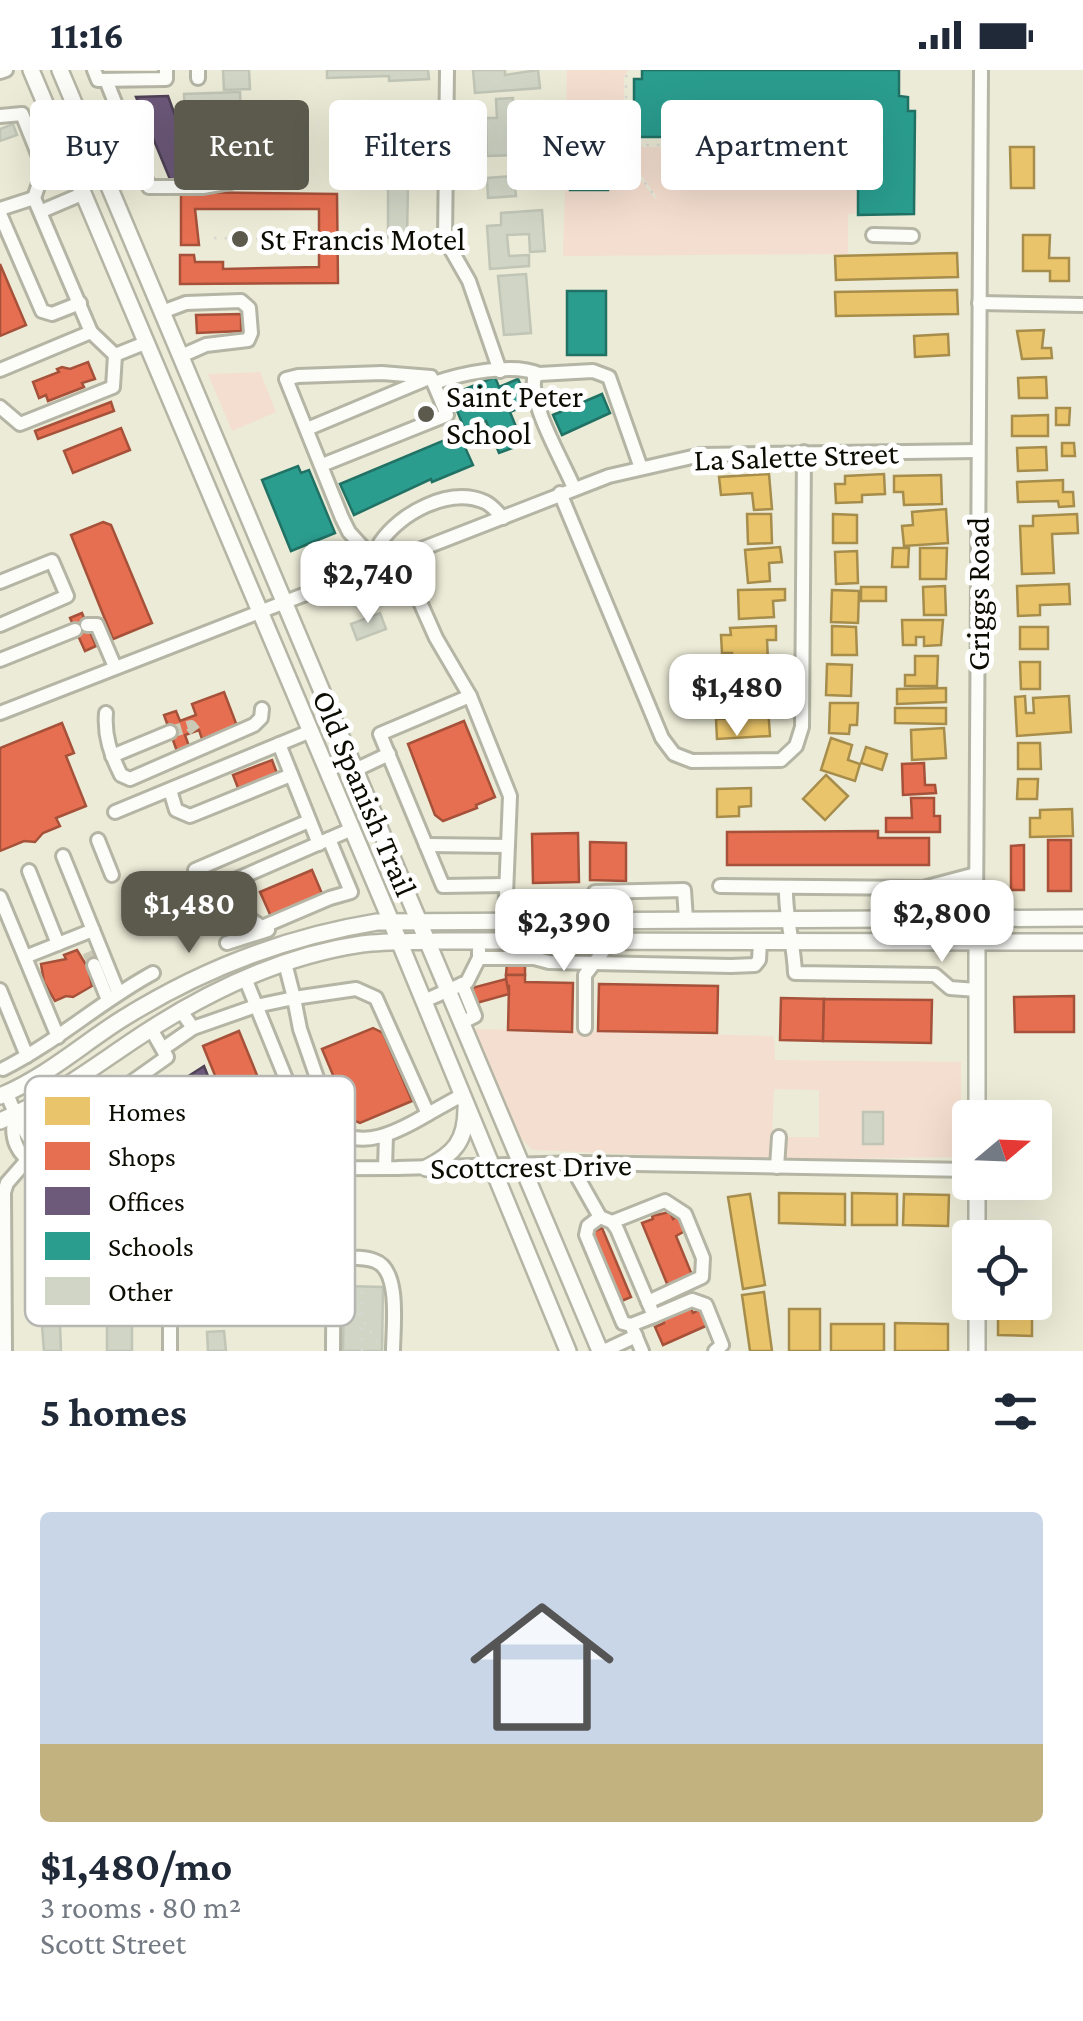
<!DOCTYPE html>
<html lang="en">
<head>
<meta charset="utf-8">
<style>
	body { margin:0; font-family:"Crimson Pro",serif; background:#f2f2f3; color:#1f2937; height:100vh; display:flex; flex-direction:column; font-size:38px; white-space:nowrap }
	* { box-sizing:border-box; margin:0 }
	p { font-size:32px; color:#747a83 }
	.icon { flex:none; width:55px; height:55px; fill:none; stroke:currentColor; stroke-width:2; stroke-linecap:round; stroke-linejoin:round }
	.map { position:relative; height:1281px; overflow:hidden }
	.side { display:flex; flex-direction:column; background:#fff; flex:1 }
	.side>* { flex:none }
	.hud { position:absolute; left:30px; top:30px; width:1025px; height:90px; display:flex; gap:20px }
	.needle { width:65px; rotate:71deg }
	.controls { position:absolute; left:952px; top:1030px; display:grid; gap:20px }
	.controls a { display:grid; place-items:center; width:100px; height:100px; border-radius:10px; background:#fff; box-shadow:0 10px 40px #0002; font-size:50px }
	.price { position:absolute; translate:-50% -85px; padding:0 22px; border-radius:20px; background:#fff; color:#222; font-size:32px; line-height:65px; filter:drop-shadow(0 2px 5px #0008) }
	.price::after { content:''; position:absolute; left:50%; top:60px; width:30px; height:22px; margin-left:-15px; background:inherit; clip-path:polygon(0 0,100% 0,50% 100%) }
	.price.selected { background:#5b5a4d; color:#fff }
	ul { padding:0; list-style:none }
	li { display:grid; align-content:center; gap:20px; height:530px; padding:0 40px }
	li span { display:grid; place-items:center; height:310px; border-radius:10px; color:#555 }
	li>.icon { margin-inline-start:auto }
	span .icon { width:180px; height:180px; fill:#fffc; stroke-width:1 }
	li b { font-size:42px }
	h2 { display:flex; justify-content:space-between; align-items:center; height:120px; padding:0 40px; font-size:42px }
	.pill { padding:0 35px; border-radius:10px; background:#fff; box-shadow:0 10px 40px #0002; font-size:35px; line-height:90px }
	.pill.selected { background:#5b5a4d; color:#fff }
	.status { display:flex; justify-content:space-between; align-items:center; height:70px; padding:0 50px; background:#fff; direction:ltr }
	.status svg { height:28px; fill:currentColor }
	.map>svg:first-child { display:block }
	.green { fill:#f4decf }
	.homes { fill:#e9c46a; stroke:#a78d4b; stroke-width:2.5 }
	.shops { fill:#e76f51; stroke:#a65139; stroke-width:2.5 }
	.offices { fill:#6d597a; stroke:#504256; stroke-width:2.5 }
	.schools { fill:#2a9d8f; stroke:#217265; stroke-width:2.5 }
	.building { fill:#d1d5c6; stroke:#c1c5b6; stroke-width:2.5 }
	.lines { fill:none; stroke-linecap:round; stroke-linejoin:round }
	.minor-tunnel { stroke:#cbcab7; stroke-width:12; stroke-dasharray:12 6; stroke-linecap:butt }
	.minor-casing { stroke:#b5b5a5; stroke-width:18 }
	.major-casing { stroke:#b5b5a5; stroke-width:20 }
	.path { stroke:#d8d7d1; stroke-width:2.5; stroke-dasharray:2.5 8; stroke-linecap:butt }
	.minor { stroke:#fcfcf9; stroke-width:12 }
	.major { stroke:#fcfcf9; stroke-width:15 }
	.poi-dot { fill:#5b5a4d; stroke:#fff; stroke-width:4 }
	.labels { text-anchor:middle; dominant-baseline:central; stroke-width:10; stroke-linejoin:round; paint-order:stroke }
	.poi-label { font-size:32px; fill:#0d0c02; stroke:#fff; text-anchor:start }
	.street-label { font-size:32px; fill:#0d0c02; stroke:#fff }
	.key { fill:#fff; stroke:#b6b6b3; stroke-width:2.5 }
	.key-label { font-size:28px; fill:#0d0c02 }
</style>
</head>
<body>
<div class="status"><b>11:16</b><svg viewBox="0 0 49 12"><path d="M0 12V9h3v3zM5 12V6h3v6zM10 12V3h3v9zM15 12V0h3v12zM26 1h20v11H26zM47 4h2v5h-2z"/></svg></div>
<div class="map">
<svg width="1083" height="1281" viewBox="0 0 1083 1281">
	<rect width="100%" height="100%" fill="#ecebd7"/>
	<g class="green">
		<path d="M567 0H628L624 7V57L615 67H608L607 62 566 61Z"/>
		<path d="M720 60H788L805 77H851L852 88 832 85 828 88 826 85 825 93 852 91C856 111 860 127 855 144H848V184L563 186 565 119H608V71L613 72 655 129 657 127 617 71 620 69 629 77H703Z"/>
		<path d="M260 302 276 342 232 361 208 304Z"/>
		<path d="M475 959 771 966 774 967 775 990 961 992V1078L954 1087 783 1090 784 1067H819V1020L774 1019 771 1090 533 1080 520 1068Z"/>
	</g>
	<g class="homes">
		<path d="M1010 77H1034V118H1011Z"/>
		<path d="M1023 165H1050L1049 188H1069V211H1050V201H1023Z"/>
		<path d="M957 183 958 207 836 210 835 186Z"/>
		<path d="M957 220 958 244 836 246 835 222Z"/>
		<path d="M1044 260 1042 278H1051L1052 288 1022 289 1017 261Z"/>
		<path d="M948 264 949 285 915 287 914 266Z"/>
		<path d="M1046 307 1047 328H1019L1018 308Z"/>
		<path d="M1056 338H1070L1069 355H1056Z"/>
		<path d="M1048 345V366H1012V346Z"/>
		<path d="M1062 373H1074L1075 386H1062Z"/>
		<path d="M1046 377 1047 400 1018 401 1017 378Z"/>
		<path d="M769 404 772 439 754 440 752 423 721 425 719 407Z"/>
		<path d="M884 404 885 424 862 425V432L836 433 835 414H845V406Z"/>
		<path d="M941 405 942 434 904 435 903 422H894V406Z"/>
		<path d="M1063 410V422H1073L1074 436 1059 437 1058 431 1018 432 1017 412Z"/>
		<path d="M946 439 948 473 904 476 902 456 913 455 912 442Z"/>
		<path d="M747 444H771L772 473 748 474Z"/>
		<path d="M833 444 857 445V473H833Z"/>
		<path d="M1077 444 1078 463 1052 464 1054 503 1022 504 1020 456H1033V446Z"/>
		<path d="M780 477 782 492 769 493 770 511 748 513 745 480Z"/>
		<path d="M893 478H909L908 497H892Z"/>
		<path d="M920 478H947L946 509H920Z"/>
		<path d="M857 481 858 513 836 514 835 482Z"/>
		<path d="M1069 514 1070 534 1040 535V545L1018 546 1017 516Z"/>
		<path d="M945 516 946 545H924L923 517Z"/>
		<rect x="861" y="517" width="25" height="14"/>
		<path d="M785 519V530L773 531 774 547 739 549 738 520Z"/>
		<path d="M832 520 859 521 858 553 831 552Z"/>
		<path d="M902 550H943L941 575 924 576V567H916V575H903Z"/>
		<path d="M776 556V570H767L768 591 732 593V583H722L721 565H731L730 558Z"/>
		<path d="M832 556 856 557 857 585H832Z"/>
		<rect x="1020" y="557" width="28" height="22"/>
		<path d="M915 586H938L937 616H905V605H915Z"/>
		<path d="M1020 592H1040V619H1021Z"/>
		<path d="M827 594 852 595 851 626 826 625Z"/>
		<path d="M771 596 774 631 743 633 741 612 732 613 731 599Z"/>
		<path d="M946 618V632L897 634V619Z"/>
		<path d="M1025 626 1026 643H1034L1033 628 1069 626 1071 662 1017 666 1015 627Z"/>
		<path d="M830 633H858L857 655H850L849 664 829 663Z"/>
		<path d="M768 637 770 666 717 669 716 649 746 648 745 639Z"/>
		<path d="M895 638H946V654L895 653Z"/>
		<path d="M944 658 946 688 912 690 911 660Z"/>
		<path d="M831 668 852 675 848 690 860 694 855 711 821 700Z"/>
		<path d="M1018 673H1040L1041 699H1018Z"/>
		<path d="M866 677 887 684 882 700 861 693Z"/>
		<path d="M826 705 848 726 825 750 803 729Z"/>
		<path d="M1018 709H1038L1037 729H1017Z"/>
		<path d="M751 718V736L739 737V746L717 747V719Z"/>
		<path d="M1072 739 1073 766 1030 767V748H1040V740Z"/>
		<path d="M779 1123 845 1124V1155L779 1153Z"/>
		<path d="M852 1123 897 1124V1155H852Z"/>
		<path d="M750 1124 765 1215 743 1219 728 1127Z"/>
		<path d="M904 1124 949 1125 948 1156 903 1155Z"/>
		<path d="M764 1222 772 1281H750L742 1225Z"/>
		<rect x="789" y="1239" width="31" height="42"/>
		<path d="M998 1242H1032V1266L998 1265Z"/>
		<path d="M895 1253 948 1254V1281H895Z"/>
		<rect x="831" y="1254" width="53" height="27"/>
	</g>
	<g class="shops">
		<path d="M181 122 337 124 338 213 180 214V185H194L195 192H223V199L319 197V139H195L199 175H181Z"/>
		<path d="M0 194 26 255 0 266Z"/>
		<path d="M241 244V261L197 263 196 245Z"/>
		<path d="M88 292 95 309 82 313 84 317 48 331 46 325 39 328 33 312 59 302 57 299 62 297 70 299Z"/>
		<path d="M111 332 114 341 38 369 35 361Z"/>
		<path d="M121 358 130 380 73 403 64 381Z"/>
		<path d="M103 452 111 455 152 553 113 569 71 465Z"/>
		<path d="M82 543 96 576 85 581 70 548Z"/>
		<path d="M224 622 237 656 202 669 199 660 185 665 190 679 178 684 164 645 176 641 180 651 196 645 192 634Z"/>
		<path d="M464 651 495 727 476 735 477 738 443 751 435 745 408 674Z"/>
		<path d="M62 653 74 683 66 686 86 736 56 748 60 756 43 763 35 772 24 771 0 781V678Z"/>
		<path d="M272 690 278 706 240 723 233 705Z"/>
		<path d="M924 693 925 715H935L936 723 903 725 902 694Z"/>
		<path d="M911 728H934V746H940V762H886V748H912Z"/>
		<path d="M878 761V768H929V795H727V762Z"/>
		<path d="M578 763 579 812 533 813 532 764Z"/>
		<rect x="1048" y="770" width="23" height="51"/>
		<path d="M590 772 626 773V811L590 810Z"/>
		<path d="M1024 775V820H1011V776Z"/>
		<path d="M312 800 323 826 273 851 260 822Z"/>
		<path d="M77 880 88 898 92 916 73 927 66 926 55 931 44 912 41 894 66 889 64 885Z"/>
		<path d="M507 891H525V905H506Z"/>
		<path d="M506 905H525V912L573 913 572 962 508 960 509 916H506Z"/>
		<path d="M506 909 509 924 473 934 468 919Z"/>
		<path d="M599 914 718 916 717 963 598 961Z"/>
		<path d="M1074 926V962H1015L1014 927Z"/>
		<path d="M781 928 824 929 823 971 780 970Z"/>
		<path d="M824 929 932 930 931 973 823 971Z"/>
		<path d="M373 958 383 963 412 1031 360 1053 353 1050 342 1055 336 1040 346 1036 322 979Z"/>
		<path d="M239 961 270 1037 234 1052 203 976Z"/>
		<path d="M670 1142 673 1149 679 1146 685 1161 676 1166 692 1205 668 1216 642 1153 653 1149 652 1146Z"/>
		<path d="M602 1158 631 1227 619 1232 590 1163Z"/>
		<path d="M690 1236 693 1243 701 1239 708 1255 663 1275 655 1257 664 1253 662 1248Z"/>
	</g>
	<g class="offices">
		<path d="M168 26 177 51 192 52 213 104 188 115 172 114 136 27Z"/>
		<path d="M204 996 219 1034 158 1070 127 1068 120 1050Z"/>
	</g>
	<g class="schools">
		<path d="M642 0H899V26L908 27V41H915L914 144 858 145V116H865V67L810 66 809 50H693V67H634V9H642Z"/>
		<rect x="570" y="62" width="38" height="58"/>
		<rect x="856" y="67" width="9" height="49"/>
		<rect x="567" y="221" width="39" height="64"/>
		<path d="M495 307 499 317 518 309 529 334 510 342 523 374 499 383 486 351 465 360 455 336 468 330 463 320Z"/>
		<path d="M602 324 610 343 562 365 553 345Z"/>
		<path d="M459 364 473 395 432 412 431 409 354 445 340 414Z"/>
		<path d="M298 396 301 403 309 400 335 463 291 481 262 410Z"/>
	</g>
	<g class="building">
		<path d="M223 0H249L250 19 224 20Z"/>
		<path d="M327 0H428L429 9 389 11V6L327 8Z"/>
		<path d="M473 0H505V5L538 0 540 18 475 23Z"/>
		<path d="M240 22 241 47 185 50 184 24Z"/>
		<path d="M513 28V39H539V53L515 54 516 85 487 86 486 48H497L496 29Z"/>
		<path d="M13 54 17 65 0 71V59Z"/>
		<path d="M548 96 549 112H530V97Z"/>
		<path d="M514 106 516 126 488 128 487 108Z"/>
		<path d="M388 113H408L407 168H388Z"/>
		<path d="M542 140 545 181 530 182 529 164 507 165 509 186 529 185V196L490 199 487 156 501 155V143Z"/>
		<path d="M526 204 531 263 504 265 498 206Z"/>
		<path d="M380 543 386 559 357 570 351 554Z"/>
		<rect x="863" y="1042" width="20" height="32"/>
		<path d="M344 1216 383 1217 382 1281H343Z"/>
		<path d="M60 1255 61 1281H44L42 1256Z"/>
		<rect x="107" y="1255" width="25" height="26"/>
		<path d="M224 1261 226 1281H208L207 1262Z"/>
	</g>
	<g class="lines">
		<g class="minor-tunnel">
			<path d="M170 662 191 656 195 661"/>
			<path d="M88 882 94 895"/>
		</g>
		<defs>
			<g id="minor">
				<path d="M94 0 98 10 166 9V0"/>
				<path d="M447 0 445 169 469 211 500 301"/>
				<path d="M0 2 6 0"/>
				<path d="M198 8V0"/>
				<path d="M106 10 149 117H203L231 112V95L214 53"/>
				<path d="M0 46 22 44 44 99 34 128"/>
				<path d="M108 112 141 97"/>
				<path d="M0 139 34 128 91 262"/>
				<path d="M42 141 82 124"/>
				<path d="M0 144 42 241 52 244 80 233"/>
				<path d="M873 165 912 166"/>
				<path d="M979 233 1083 235"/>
				<path d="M162 242 186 233 241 231 249 238 251 263 248 270 206 275 181 286"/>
				<path d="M115 285 145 273"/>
				<path d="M0 300 91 262 115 285"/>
				<path d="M434 313C460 304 513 292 539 304"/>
				<path d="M0 337 20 354 113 317 115 285"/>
				<path d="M307 359 429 308"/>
				<path d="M322 395 447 345 431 307 382 303 298 306 286 309 342 448 349 462 379 495"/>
				<path d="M574 418C562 389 531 339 534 308L539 304 593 301 609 307 641 398"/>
				<path d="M560 423 662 668 674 684 692 691 781 690 796 676 802 657 804 382"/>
				<path d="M400 487 436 568 470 626 510 726 505 849"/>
				<path d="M383 493 380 473C399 444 449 416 485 432 492 435 498 443 503 448"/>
				<path d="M0 512 52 491 67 526 0 555"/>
				<path d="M87 555H97L115 597"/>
				<path d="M0 590 75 560"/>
				<path d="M470 626 380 664 443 816 506 815"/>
				<path d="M0 643 609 406 701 385 978 381"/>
				<path d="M106 643C104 666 111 685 121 705L130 709 254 655 261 648 262 639"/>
				<path d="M279 674 319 774"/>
				<path d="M112 686 170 662"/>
				<path d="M355 700 389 684"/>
				<path d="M170 720 176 740 190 746 291 705"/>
				<path d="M115 742 311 661"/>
				<path d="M98 770 112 805"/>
				<path d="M426 775 507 776"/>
				<path d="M63 786 118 922"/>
				<path d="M195 800 309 751"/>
				<path d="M29 801 58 874"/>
				<path d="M232 812 247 847 262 857 330 828 351 822 329 769"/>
				<path d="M720 816 923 818 976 804"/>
				<path d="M786 817C785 847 794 873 795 903L935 905 950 918 977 920"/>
				<path d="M205 823 352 759"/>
				<path d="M0 827 58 967"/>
				<path d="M594 849 595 822 684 820 686 849"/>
				<path d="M904 849 905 818"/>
				<path d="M976 849 981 0"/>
				<path d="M533 871 534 888 549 892 731 896 755 895 759 890 760 872"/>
				<path d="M227 873 268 860"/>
				<path d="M479 880V888H534"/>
				<path d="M25 887 93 860"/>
				<path d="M285 893 294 928 356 919 376 928 428 1044 462 1025"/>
				<path d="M94 895 108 930"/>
				<path d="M245 908 314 1078 329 1098 334 1112 333 1281"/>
				<path d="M0 920 27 986"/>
				<path d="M424 931 467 912 479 888"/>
				<path d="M461 953 475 946 462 914"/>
				<path d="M193 958 256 936 294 928 300 959 333 1054C356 1085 401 1060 428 1044"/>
				<path d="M585 958V905L611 871"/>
				<path d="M164 978 193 958 181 941"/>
				<path d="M3 999C57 972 101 931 153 903"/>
				<path d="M7 1023C13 1041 33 1084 52 1090 68 1095 76 1091 93 1099"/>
				<path d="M15 1045C3 1094 54 1110 93 1099L397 1098 579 1093 970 1100"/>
				<path d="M84 1046 167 987 151 959"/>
				<path d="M570 1094 600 1147 612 1152 617 1159 654 1246 692 1230 706 1235 722 1275 715 1281"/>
				<path d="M777 1097 779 1067"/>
				<path d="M385 1098 386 1065"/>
				<path d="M254 1099 255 1067 305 1057"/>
				<path d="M600 1147 588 1156 586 1165 623 1253 631 1255"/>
				<path d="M612 1152 665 1131 685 1144 703 1188 702 1207 648 1232"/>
				<path d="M335 1188C347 1188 363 1186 375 1191 401 1200 393 1259 393 1281"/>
				<path d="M5 1281 4 1122 7 1113 28 1089"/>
				<path d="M170 1281V1100"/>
				<path d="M604 1281 636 1266"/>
				<path d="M642 1281 631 1255 654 1246"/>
			</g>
			<g id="major">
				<path d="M31 0 385 837 568 1281"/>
				<path d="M60 0 600 1281"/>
				<path d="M977 863V1048"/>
				<path d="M0 1026C46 1007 81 975 122 949 202 899 284 867 377 852L1083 848"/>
				<path d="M0 1051C48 1031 88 1001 131 972 200 925 279 886 362 874 387 871 413 872 439 871L1083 872"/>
				<path d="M426 1098C455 1084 466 1070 466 1038"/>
				<path d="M977 1112V1168"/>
				<path d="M977 1281V1232"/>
			</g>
		</defs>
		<use href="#minor" class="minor-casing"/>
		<use href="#major" class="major-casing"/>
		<g class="path">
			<path d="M754 62V50"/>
			<path d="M619 65 629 75H702L719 59H790L805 75H854"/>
			<path d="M854 67 860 114"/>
			<path d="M608 69H615L626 59V7L631 0"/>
			<path d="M614 70 656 128"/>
			<path d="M826 89H853"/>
			<path d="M214 168 295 169"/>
			<path d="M347 1226 381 1278"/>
			<path d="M362 1245V1217"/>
			<path d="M362 1281V1253"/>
		</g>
		<use href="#minor" class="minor"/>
		<use href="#major" class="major"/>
	</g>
	<g class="poi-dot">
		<circle cx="240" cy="169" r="10"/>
		<circle cx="426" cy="344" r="10"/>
	</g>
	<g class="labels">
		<g class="poi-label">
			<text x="260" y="169">St Francis Motel</text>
			<text x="446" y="326">Saint Peter<tspan x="446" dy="37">School</tspan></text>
		</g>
		<g class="street-label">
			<text transform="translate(796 386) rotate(-2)">La Salette Street</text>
			<text transform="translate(978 524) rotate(-90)">Griggs Road</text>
			<text transform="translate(365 723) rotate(67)">Old Spanish Trail</text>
			<text transform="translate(531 1096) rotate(-1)">Scottcrest Drive</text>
		</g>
	</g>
	<rect x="25" y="1006" width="330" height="250" rx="15" class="key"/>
	<rect x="45" y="1027" width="45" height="28" fill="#e9c46a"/>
	<rect x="45" y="1072" width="45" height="28" fill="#e76f51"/>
	<rect x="45" y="1117" width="45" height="28" fill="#6d597a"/>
	<rect x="45" y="1162" width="45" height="28" fill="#2a9d8f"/>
	<rect x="45" y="1207" width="45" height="28" fill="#d1d5c6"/>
	<g class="key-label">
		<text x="108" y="1051">Homes</text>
		<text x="108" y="1096">Shops</text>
		<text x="108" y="1141">Offices</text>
		<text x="108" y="1186">Schools</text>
		<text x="108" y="1231">Other</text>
	</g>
</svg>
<div class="controls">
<a><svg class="needle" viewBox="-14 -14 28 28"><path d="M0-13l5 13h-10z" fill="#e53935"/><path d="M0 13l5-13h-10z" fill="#747a83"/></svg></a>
<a><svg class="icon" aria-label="locate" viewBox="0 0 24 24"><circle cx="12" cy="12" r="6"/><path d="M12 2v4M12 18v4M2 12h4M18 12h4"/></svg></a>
</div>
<b class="price" style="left:368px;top:556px">$2,740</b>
<b class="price" style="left:737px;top:669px">$1,480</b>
<b class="price selected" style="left:189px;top:886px">$1,480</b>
<b class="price" style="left:942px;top:895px">$2,800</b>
<b class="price" style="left:564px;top:904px">$2,390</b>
<div class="hud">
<a class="pill">Buy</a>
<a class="pill selected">Rent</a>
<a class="pill">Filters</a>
<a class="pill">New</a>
<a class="pill">Apartment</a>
</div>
</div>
<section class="side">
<h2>5 homes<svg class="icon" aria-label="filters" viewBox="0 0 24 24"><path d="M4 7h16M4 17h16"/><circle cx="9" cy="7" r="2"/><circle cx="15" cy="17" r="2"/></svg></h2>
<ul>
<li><span style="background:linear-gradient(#c9d6e8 75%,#c2b280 0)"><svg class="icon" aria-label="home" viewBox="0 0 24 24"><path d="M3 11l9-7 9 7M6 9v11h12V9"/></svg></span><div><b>$1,480/mo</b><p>3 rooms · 80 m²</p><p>Scott Street</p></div></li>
</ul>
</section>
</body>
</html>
